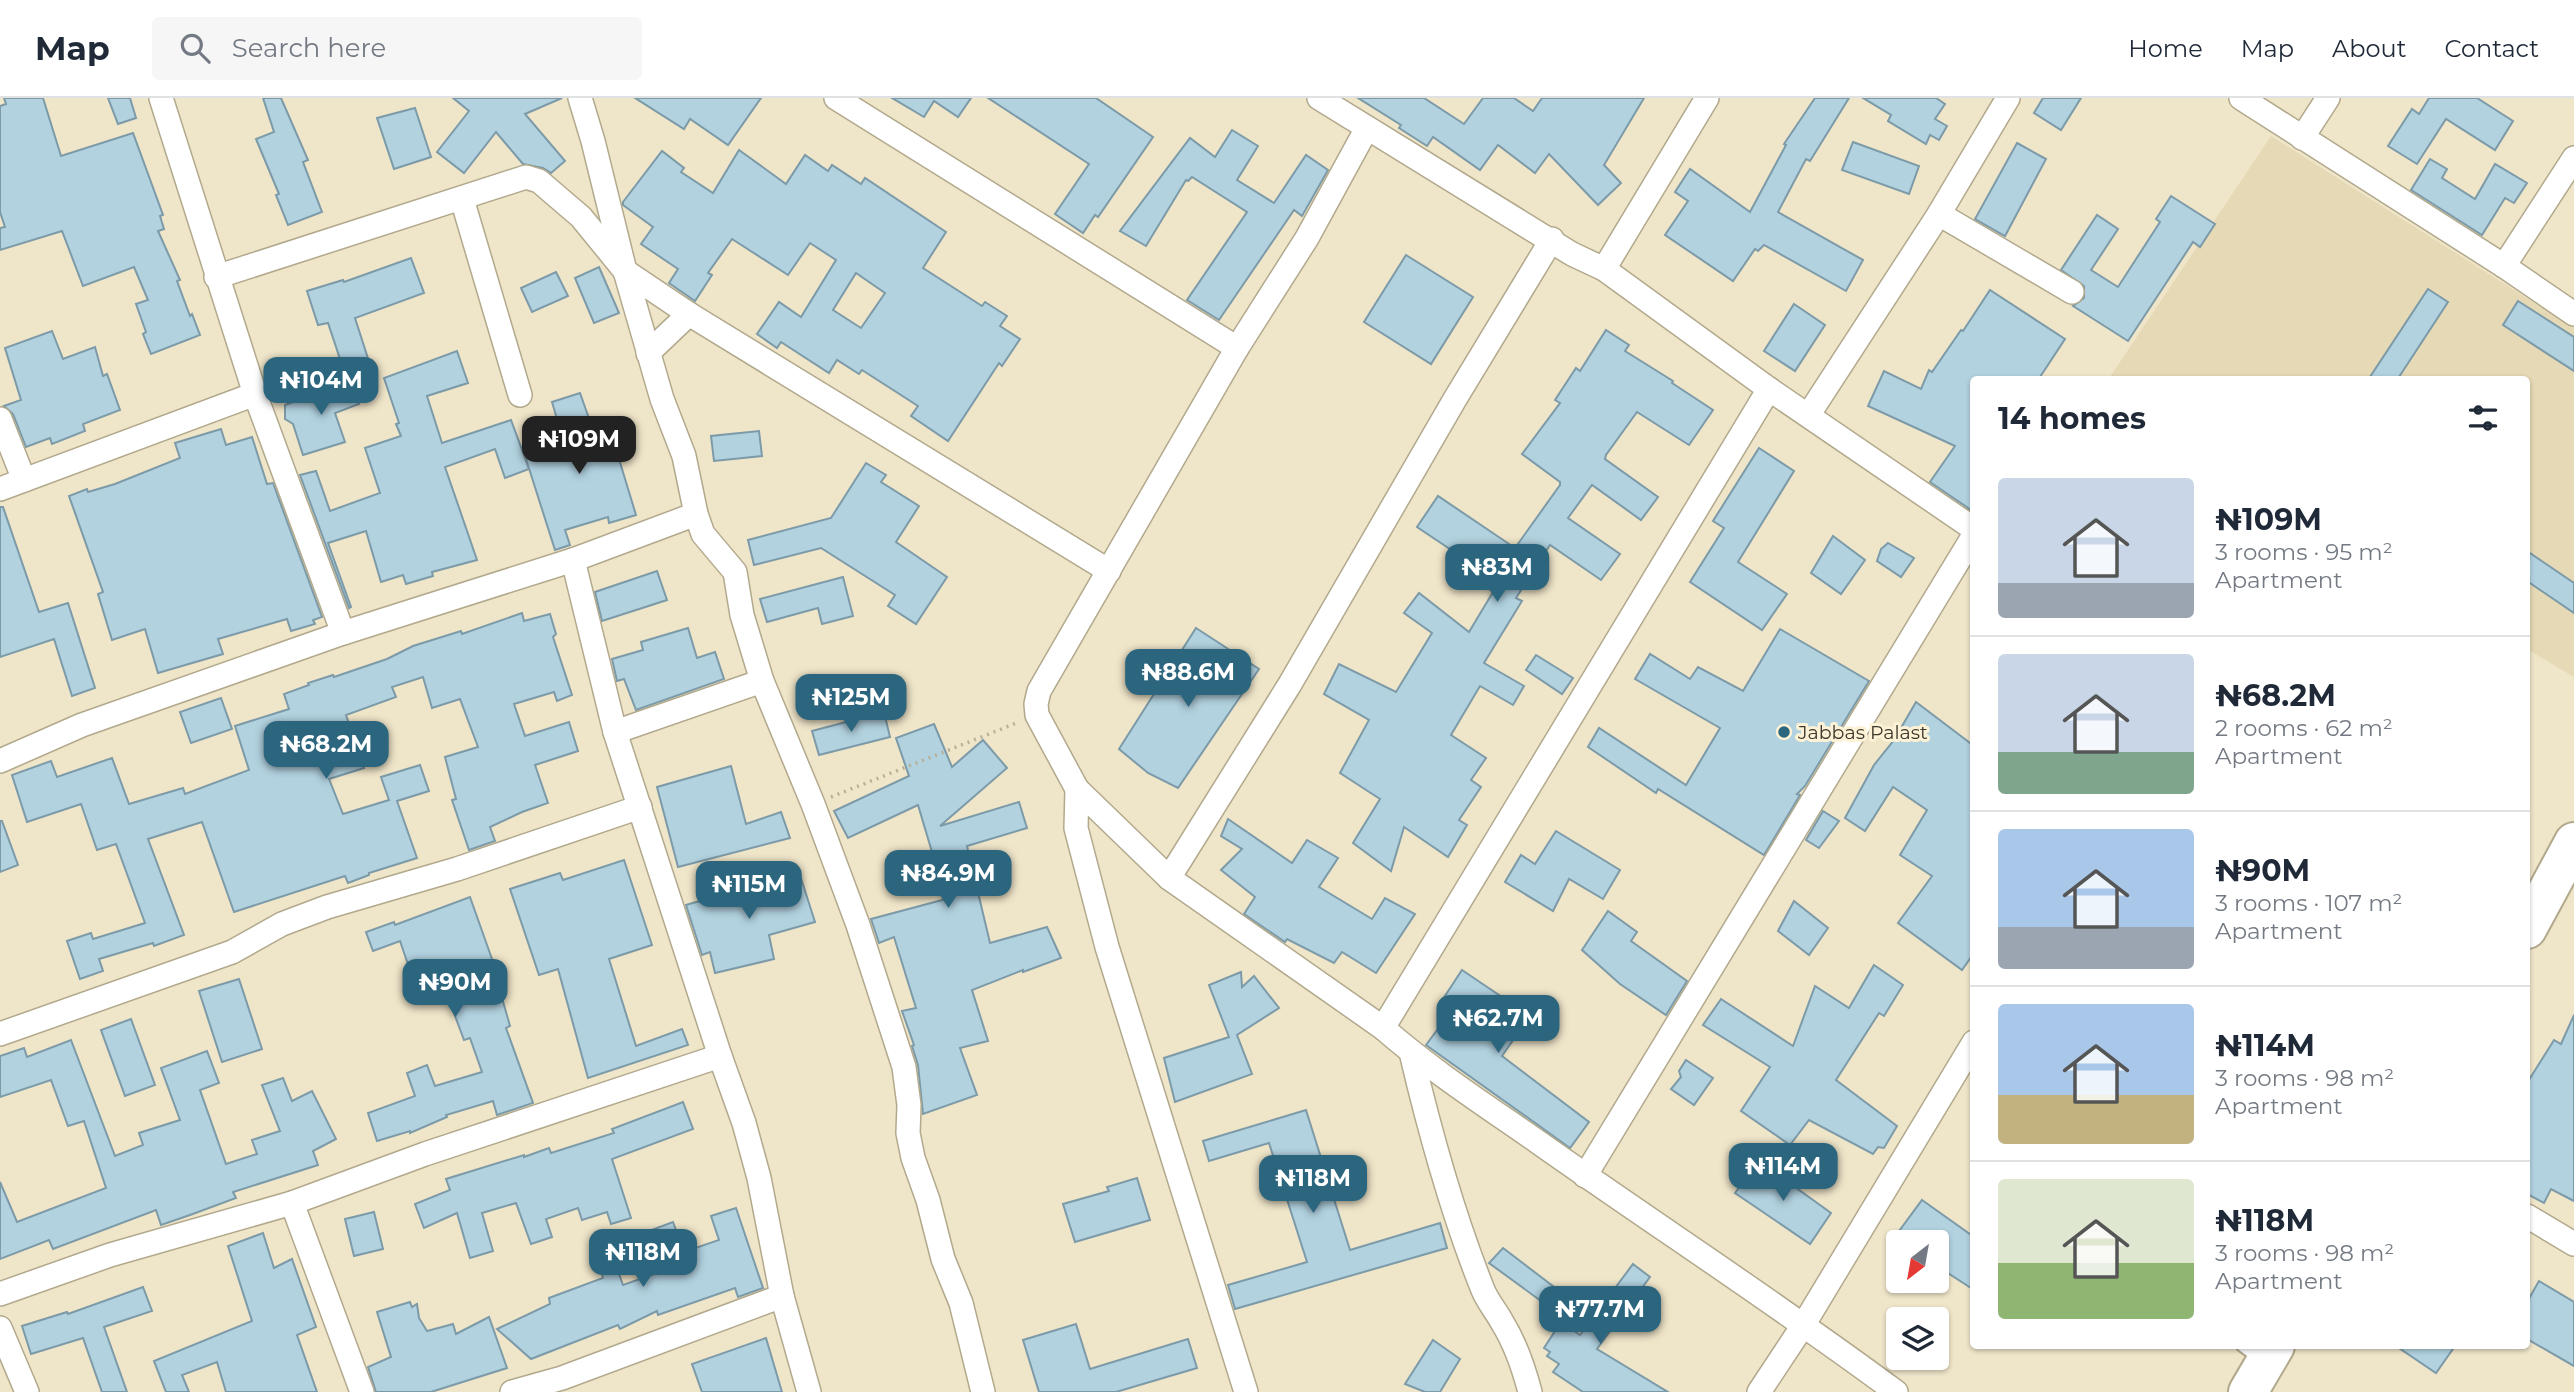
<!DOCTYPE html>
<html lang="en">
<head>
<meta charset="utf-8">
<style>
	body { margin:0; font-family:Montserrat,sans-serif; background:#f6f6f7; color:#1f2937; height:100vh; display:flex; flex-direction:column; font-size:26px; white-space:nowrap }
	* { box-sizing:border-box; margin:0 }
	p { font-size:23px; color:#747a83 }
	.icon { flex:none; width:38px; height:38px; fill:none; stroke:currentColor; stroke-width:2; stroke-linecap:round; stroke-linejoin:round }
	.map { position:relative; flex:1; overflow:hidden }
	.sheet { position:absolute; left:1970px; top:278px; width:560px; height:973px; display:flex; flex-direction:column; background:#fff; border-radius:7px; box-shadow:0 2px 5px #0004 }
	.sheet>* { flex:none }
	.needle { width:46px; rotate:211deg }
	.tools { position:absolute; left:1886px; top:1132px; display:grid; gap:14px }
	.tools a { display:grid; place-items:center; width:63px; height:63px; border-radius:7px; background:#fff; box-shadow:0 2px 5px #0004; font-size:35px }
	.price { position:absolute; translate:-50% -60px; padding:0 16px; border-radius:14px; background:#2b667e; color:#fff; font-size:23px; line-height:46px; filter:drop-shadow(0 2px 4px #0008) }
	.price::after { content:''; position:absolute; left:50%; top:42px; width:21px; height:16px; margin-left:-10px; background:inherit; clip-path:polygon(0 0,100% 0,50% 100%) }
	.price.active { background:#222; color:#fff }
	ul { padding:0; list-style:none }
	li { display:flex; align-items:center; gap:21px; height:175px; padding:0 28px }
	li+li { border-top:2px solid #e0e1e3 }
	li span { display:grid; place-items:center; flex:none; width:196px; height:140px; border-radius:7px; color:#555 }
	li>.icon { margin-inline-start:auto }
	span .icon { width:84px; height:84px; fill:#fffc; stroke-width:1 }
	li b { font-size:30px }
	h2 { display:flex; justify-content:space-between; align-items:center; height:84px; padding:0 28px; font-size:30px }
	header { display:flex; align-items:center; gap:42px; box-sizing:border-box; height:98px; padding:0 35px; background:#fff; border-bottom:2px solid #e0e1e3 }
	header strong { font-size:33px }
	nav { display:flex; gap:38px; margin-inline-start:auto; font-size:24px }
	.search { width:490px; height:63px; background:#f6f6f7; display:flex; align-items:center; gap:18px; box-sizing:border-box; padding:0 24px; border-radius:7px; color:#747a83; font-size:26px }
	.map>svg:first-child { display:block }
	.built { fill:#e6d9b5 }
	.building { fill:#b2d2e0; stroke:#7c9aa8; stroke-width:2; fill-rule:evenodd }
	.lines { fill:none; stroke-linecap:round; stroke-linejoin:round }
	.lane-casing { stroke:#b2a98d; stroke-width:14 }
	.street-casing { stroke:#b2a98d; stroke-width:26 }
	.highway-casing { stroke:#b2a98d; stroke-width:42 }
	.path { stroke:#b7af98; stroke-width:3.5; stroke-dasharray:2 5; stroke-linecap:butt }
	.lane { stroke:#fff; stroke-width:10 }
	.street { stroke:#fff; stroke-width:23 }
	.highway { stroke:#fff; stroke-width:38 }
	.poi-dot { fill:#2b667e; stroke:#fdf2d6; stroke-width:2.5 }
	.labels { text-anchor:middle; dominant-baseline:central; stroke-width:6; stroke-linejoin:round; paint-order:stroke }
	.poi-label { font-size:19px; fill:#3d392d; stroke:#fdf2d6; text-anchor:start }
</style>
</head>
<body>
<header>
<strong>Map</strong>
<div class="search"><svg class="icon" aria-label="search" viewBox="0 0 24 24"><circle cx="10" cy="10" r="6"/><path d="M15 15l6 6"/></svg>Search here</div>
<nav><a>Home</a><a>Map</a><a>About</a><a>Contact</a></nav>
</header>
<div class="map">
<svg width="2574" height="1294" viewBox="0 0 2574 1294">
	<rect width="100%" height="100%" fill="#efe5c9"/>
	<path class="built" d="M2271 38 2574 230V579L2527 551V282H2108Z"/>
	<g class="building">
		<path d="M4 0H43L61 58 133 35 163 117 160 118 164 131 158 133 180 182 177 183 190 218 192 216 200 237 151 256 143 236 146 234 136 206 148 202 134 169 83 188 62 133 0 152V130L5 129 0 114V8L6 6Z"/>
		<path d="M108 0H130L136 20 118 26Z"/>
		<path d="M263 0H281L308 62 303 64 322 114 288 127 276 97 279 96 256 41 274 34Z"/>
		<path d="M453 0H562L525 16 565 63 551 75 543 70 523 66 496 34 464 75 437 54 469 13Z"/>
		<path d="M635 0H761L728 47 690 21 684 31Z"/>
		<path d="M892 0H971L958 19 934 3 924 19Z"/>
		<path d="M988 0H1096L1153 39 1098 119 1095 117 1083 135 1055 116 1089 66Z"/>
		<path d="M1358 0H1424L1464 26 1483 0H1514L1533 13 1542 0H1644L1604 67 1621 85 1598 107 1549 56 1535 75 1498 47 1480 72 1433 39 1427 48 1399 30 1401 27Z"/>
		<path d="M1815 0H1849L1810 63 1806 61 1778 114 1863 162 1846 193 1764 147 1758 153 1755 151 1733 183 1665 137 1688 103 1675 94 1690 71 1750 114 1786 47 1784 46Z"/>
		<path d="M1863 0H1936L1945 6 1935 21 1947 28 1939 42 1930 37 1926 46 1888 23 1891 17Z"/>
		<path d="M2043 0H2081L2061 32 2034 15Z"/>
		<path d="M2429 0H2477L2513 23 2495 52 2446 21 2417 66 2388 48 2412 11 2419 16Z"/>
		<path d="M415 10 431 59 394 71 377 20Z"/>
		<path d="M1232 32 1258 48 1237 82 1274 105 1306 57 1328 72 1302 118 1294 112 1219 222 1187 202 1247 114 1192 79 1188 83 1186 82 1146 148 1120 133 1190 40 1215 59Z"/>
		<path d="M1853 44 1919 68 1909 96 1842 72Z"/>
		<path d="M2017 45 2046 61 2005 138 1975 121Z"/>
		<path d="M739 52 786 86 805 57 828 73 832 67 861 86 865 80 946 134 923 170 982 208 985 204 1007 218 1000 228 1020 241 1002 268 999 265 948 343 911 318 918 308 862 272 859 276 837 262 829 275 781 244 777 250 757 236 779 204 801 219 836 162 810 145 788 177 732 141 708 175 712 177 695 203 669 185 678 171 641 146 653 129 623 107V104L662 53 684 70 681 74 713 95ZM856 175 885 195 861 230 833 212Z"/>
		<path d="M2430 61 2447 71 2442 80 2475 101 2495 66 2527 85 2514 105 2505 100 2482 137 2411 92Z"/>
		<path d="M2171 98 2215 126 2200 149 2193 144 2128 243 2073 208 2084 200V188L2061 172 2097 117 2118 131 2091 172 2118 189 2160 124 2156 121Z"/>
		<path d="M1406 157 1473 199 1431 266 1364 224Z"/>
		<path d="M411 160 424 195 355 220 372 273 347 282 328 225 318 227 307 193 343 182 344 184Z"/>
		<path d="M599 169 619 215 594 225 575 180Z"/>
		<path d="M556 174 568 198 532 214 521 190Z"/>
		<path d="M2428 191 2448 204 2397 282H2368Z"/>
		<path d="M1990 192 2065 241 2038 282H1974V414L1930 384 1955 348 1868 308 1884 273 1921 291 1929 272 1932 274 1961 232 1963 233Z"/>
		<path d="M2518 203 2574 239V273L2503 227Z"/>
		<path d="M1794 206 1825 227 1795 273 1764 253Z"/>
		<path d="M1606 232 1629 247 1625 253 1673 283 1672 285 1713 312 1689 347 1637 314 1606 357 1605 361 1658 399 1641 422 1592 387 1568 420 1620 456 1601 482 1550 447 1516 500 1522 503 1484 565 1524 588 1513 607 1480 588 1451 637 1486 660 1471 682 1481 689 1459 722 1467 727 1448 759 1404 729 1391 773 1353 745 1380 701 1340 675 1369 622 1324 596 1339 566 1396 594 1432 535 1404 515 1419 495 1469 534 1499 484 1417 429 1438 398 1515 450 1560 387V384L1522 356 1560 305 1555 302 1576 270 1580 273Z"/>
		<path d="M52 233 63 261 95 249 103 278 107 276 120 312 83 326 85 333 52 346 50 340 26 349 13 316 4 308 21 302 5 250Z"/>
		<path d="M457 253 468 285 427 298 442 345 511 322 529 371 505 380 495 351 445 369 477 462 432 474 433 478 406 486 403 477 381 484 366 433 328 445 351 509 349 510 300 377 316 373 330 413 380 395 365 350 401 338 396 326 399 325 384 280Z"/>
		<path d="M351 283 359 306 335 315 345 344 303 357 293 326 285 321V307Z"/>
		<path d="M580 295 597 343 612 338 636 417 609 425 608 419 565 432 570 447 555 452 526 361 565 348 552 304Z"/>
		<path d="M221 331 226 347 252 339 267 386 273 385 322 519 313 522 315 526 291 533 287 521 218 541 223 556 158 575 145 531 112 542 98 496 103 494 69 398 87 391 88 394 115 386 180 360 175 345Z"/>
		<path d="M759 333 762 358 714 363 711 338Z"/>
		<path d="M1759 350 1794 373 1738 464 1787 496 1762 532 1690 484 1724 430 1713 423Z"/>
		<path d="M866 365 886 377 881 384 919 408 896 444 947 479 916 526 888 508 895 497 821 450 754 467 748 442 831 420Z"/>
		<path d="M0 409H3L39 514 68 505 95 590 72 598 54 541 0 559Z"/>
		<path d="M1833 438 1865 462 1841 496 1811 475Z"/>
		<path d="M1888 445 1914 460 1901 479 1877 463 1881 451Z"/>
		<path d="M2527 453 2574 485V515L2527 483Z"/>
		<path d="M657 473 667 502 602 523 595 494Z"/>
		<path d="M843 479 853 518 822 526 818 510 767 524 760 501Z"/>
		<path d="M522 515 524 523 550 516 556 536 553 539 572 597 557 603 554 594 514 606 525 638 569 624 578 653 535 667 548 705 522 714 490 729 495 743 469 752 452 702 456 701 445 659 478 649 460 601 432 610 423 579 392 589 396 599 346 617 364 670 329 681 343 716 389 702 381 679 420 667 429 693 397 703 417 760 369 775V777L348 785 345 778 234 814 202 724 148 741 184 837 154 848 153 845 99 861 103 873 80 881 67 843 91 835 93 841 145 825 116 746 97 752 81 706 27 724 12 677 51 663 57 679 112 660 129 706 183 690 185 696 249 672 235 628 289 611 284 596 309 587 308 585 333 577 334 579 387 561 413 548 461 533 462 536Z"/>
		<path d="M688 530 697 560 715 554 724 581 636 612 624 581 617 583 612 561 643 552 641 544Z"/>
		<path d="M1196 530 1259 571 1178 690 1148 675 1119 651Z"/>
		<path d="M1780 531 1869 583 1805 688 1797 696 1800 697 1764 757 1658 691 1656 695 1588 649 1599 630 1686 687 1720 630 1635 581 1650 556 1690 581 1698 569 1743 593Z"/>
		<path d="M1536 557 1573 580 1562 596 1526 572Z"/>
		<path d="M221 600 232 631 191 645 180 614Z"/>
		<path d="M1916 604 1974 648V855L1962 872 1898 825 1932 778 1900 757 1927 712 1893 689 1865 733 1845 720 1874 667 1894 642Z"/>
		<path d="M884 614 890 639 819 657 812 633Z"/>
		<path d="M934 626 952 669 983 642 1007 670 940 728 1019 704 1027 730 967 748 990 845 1047 829 1061 860 1023 874V872L972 892 988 943 960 950 977 997 923 1016 918 967 912 948 914 947 902 913 916 910 894 839 879 845 871 821 946 801 918 707 848 740 834 713 909 678 896 640Z"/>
		<path d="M731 668 746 726 781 714 790 740 678 769 657 689Z"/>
		<path d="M1823 713 1839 723 1819 750 1806 742Z"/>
		<path d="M1228 721 1292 765 1307 742 1338 760 1319 789 1372 821 1385 800 1415 816 1376 875 1342 854 1334 865 1287 841 1285 844 1244 816 1255 799 1221 772 1242 751 1221 738Z"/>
		<path d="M0 723H2L18 767 0 774Z"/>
		<path d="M1556 733 1620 772 1603 801 1569 781 1553 813 1505 784 1521 757 1535 766Z"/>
		<path d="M624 762 652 847 609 861 636 948 682 931 688 947 588 980 558 871 539 877 510 791 560 775 563 782Z"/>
		<path d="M799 774 815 824 769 837 774 861 715 875 710 854 702 857 686 807Z"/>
		<path d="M470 799 503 892 500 893 510 928 506 930 533 1005 497 1017 493 1003 446 1017 447 1019 410 1035V1033L377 1043 368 1015 415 998 407 975 427 967 435 988 482 974 470 940 464 942 439 875 414 884 400 843 373 853 366 834 394 824 395 827Z"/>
		<path d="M1794 803 1828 830 1809 857 1778 833Z"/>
		<path d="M1608 813 1637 834 1631 843 1687 883 1666 917 1620 886 1582 852Z"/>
		<path d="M1874 867 1903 887 1884 918 1879 915 1836 982 1897 1028 1884 1050 1878 1049 1873 1056 1809 1022 1790 1047 1741 1013 1770 969 1703 927 1721 901 1793 948 1815 888 1849 910Z"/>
		<path d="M1462 872 1530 918 1502 958 1589 1024 1570 1050 1426 947 1452 912 1441 904Z"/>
		<path d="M1241 874 1242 889 1254 878 1279 910 1237 937 1252 976 1175 1004 1164 960 1229 939 1209 887Z"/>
		<path d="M239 881 262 951 222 964 199 893Z"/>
		<path d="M2574 917V1103L2551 1091 2544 1105 2527 1096V985L2554 942 2561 946Z"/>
		<path d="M131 921 155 987 125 998 101 932Z"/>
		<path d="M71 942 115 1058 143 1047 139 1035 180 1022 161 970 207 953 219 985 200 992 226 1066 257 1056 252 1042 280 1033 262 987 283 980 292 1003 312 993 336 1041 313 1053 318 1067 233 1094 236 1100 190 1117 161 1127 156 1112 53 1151 49 1142 0 1161V1084L17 1124 106 1090 84 1023 68 1028 51 982 0 999V958L24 950 27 959Z"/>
		<path d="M1686 962 1713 980 1694 1007 1671 991 1681 979 1679 973Z"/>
		<path d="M683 1004 693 1031 612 1061 631 1120 611 1126 607 1114 582 1122 578 1110 546 1121 552 1139 531 1146 516 1105 482 1115 493 1153 470 1160 457 1115 424 1130 415 1106 450 1092 446 1081 524 1057V1059L549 1050 551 1055 614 1035 612 1031Z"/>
		<path d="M1306 1012 1350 1152 1440 1125 1447 1150 1235 1211 1228 1187 1307 1164 1269 1045 1209 1063 1203 1043Z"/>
		<path d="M1759 1063 1831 1115 1810 1146 1735 1095Z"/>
		<path d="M1137 1080 1150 1122 1075 1144 1063 1106 1109 1093 1107 1089Z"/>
		<path d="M1922 1102 1974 1139V1192L1937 1168V1144H1891Z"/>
		<path d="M736 1110 763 1190 738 1199 735 1190 658 1217 657 1213 620 1231 618 1227 531 1261 497 1231 550 1206 549 1200 603 1180 601 1173 615 1165 623 1187 660 1174 646 1134 673 1124 684 1154 719 1142 711 1118Z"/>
		<path d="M374 1114 383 1151 354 1158 345 1121Z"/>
		<path d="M263 1135 274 1170 292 1161 316 1229 297 1237 317 1294H226L217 1264 182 1277 189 1294H166L154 1263 252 1223 228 1148Z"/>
		<path d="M1503 1150 1558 1192 1545 1206 1489 1165Z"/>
		<path d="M1633 1166 1650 1179 1597 1251 1668 1294H1583L1553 1274 1559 1266 1547 1258 1550 1254 1544 1250 1561 1224 1580 1237Z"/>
		<path d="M2539 1183 2574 1204V1268L2527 1241V1204Z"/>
		<path d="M143 1189 152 1213 104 1229 127 1294H102L83 1240 31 1256 22 1228 67 1214 68 1216Z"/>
		<path d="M410 1204 412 1209 417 1206 419 1220 427 1233 453 1226 456 1236 489 1219 507 1270 431 1294H376L368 1269 391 1259 377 1214Z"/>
		<path d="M1076 1226 1090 1271 1188 1241 1197 1270 1116 1294H1039L1023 1242Z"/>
		<path d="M766 1240 782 1294H702L692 1266Z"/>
		<path d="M1433 1242 1460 1261 1440 1294H1425L1405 1286Z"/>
		<path d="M2396 1248H2455L2436 1275Z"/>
	</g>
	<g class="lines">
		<defs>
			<path id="lane" d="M2242 1248 2260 1261"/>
			<g id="street">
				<path d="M161 0 255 296 343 535"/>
				<path d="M580 0 593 43 625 173 662 301 684 358 696 416 703 436 735 474 742 517 762 583 813 706 858 827 904 969 909 1007 908 1035 913 1060 928 1102 943 1161 961 1205 983 1294"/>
				<path d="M836 0 1237 250"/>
				<path d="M1319 0 1572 156 1604 171 1769 291 1974 431"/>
				<path d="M2241 0 2504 168 2574 216"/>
				<path d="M1367 30 1307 140 1237 250 1039 593 1036 606 1037 617 1077 691 1169 780 1383 930C1431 972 1485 1007 1538 1044 1657 1128 1779 1207 1896 1294"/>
				<path d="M2302 40 2328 0"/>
				<path d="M462 101 520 297"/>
				<path d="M1939 116 2072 194"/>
				<path d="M2504 168 2574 60"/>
				<path d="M1604 171 1707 0"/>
				<path d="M216 179 526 79 539 83 581 119 625 173 689 216 1109 473"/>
				<path d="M648 255 689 216"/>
				<path d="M1809 316 1939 116 2008 0"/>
				<path d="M0 321 24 382"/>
				<path d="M0 391 255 296"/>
				<path d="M573 462 615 634 720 958 744 1025 759 1080 782 1198 809 1294"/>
				<path d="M615 634 762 583"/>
				<path d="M0 663 82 627 343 535 573 462 696 416"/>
				<path d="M1077 691 1076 730 1107 849 1246 1294"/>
				<path d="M1169 780 1290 586 1455 301 1552 141"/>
				<path d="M1383 930 1769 291"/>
				<path d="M0 936 232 854 282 826 327 809 457 771 640 709"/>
				<path d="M1411 954C1430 1035 1452 1115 1483 1192 1488 1204 1496 1213 1502 1224 1515 1245 1524 1271 1530 1294"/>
				<path d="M1585 1078 1974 437"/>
				<path d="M292 1105 362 1294"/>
				<path d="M2527 1118 2574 1146"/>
				<path d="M0 1196 110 1157 292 1105 425 1056 720 958"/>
				<path d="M0 1230 27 1294"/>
				<path d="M512 1294 562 1280 782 1198"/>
				<path d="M1759 1294 1804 1226 1974 944"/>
			</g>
			<g id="highway">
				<path d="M2527 831 2574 744"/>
				<path d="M2248 1294 2275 1248"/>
			</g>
		</defs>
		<use href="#lane" class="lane-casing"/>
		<use href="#street" class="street-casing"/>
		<use href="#highway" class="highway-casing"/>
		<path class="path" d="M831 699 1019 624"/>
		<use href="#lane" class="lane"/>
		<use href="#street" class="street"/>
		<use href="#highway" class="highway"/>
	</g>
	<circle class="poi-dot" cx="1784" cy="634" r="7"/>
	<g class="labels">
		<g class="poi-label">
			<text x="1798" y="634">Jabbas Palast</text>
		</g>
	</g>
</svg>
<div class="tools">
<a><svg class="needle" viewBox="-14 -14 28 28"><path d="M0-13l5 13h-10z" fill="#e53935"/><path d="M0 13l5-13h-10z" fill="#747a83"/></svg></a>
<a><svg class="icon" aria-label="layers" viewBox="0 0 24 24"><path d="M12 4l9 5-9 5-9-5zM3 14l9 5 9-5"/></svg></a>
</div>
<b class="price" style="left:321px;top:319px">₦104M</b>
<b class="price active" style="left:579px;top:378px">₦109M</b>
<b class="price" style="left:1497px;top:506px">₦83M</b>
<b class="price" style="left:1188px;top:611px">₦88.6M</b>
<b class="price" style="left:851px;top:636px">₦125M</b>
<b class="price" style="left:326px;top:683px">₦68.2M</b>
<b class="price" style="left:948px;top:812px">₦84.9M</b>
<b class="price" style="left:749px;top:823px">₦115M</b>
<b class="price" style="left:455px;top:921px">₦90M</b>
<b class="price" style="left:1498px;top:957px">₦62.7M</b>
<b class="price" style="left:1783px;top:1105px">₦114M</b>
<b class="price" style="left:1313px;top:1117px">₦118M</b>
<b class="price" style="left:643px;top:1191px">₦118M</b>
<b class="price" style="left:1600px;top:1248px">₦77.7M</b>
<section class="sheet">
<h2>14 homes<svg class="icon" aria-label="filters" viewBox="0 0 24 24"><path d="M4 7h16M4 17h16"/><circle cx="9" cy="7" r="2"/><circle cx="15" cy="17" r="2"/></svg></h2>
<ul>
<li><span style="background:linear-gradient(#c9d6e8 75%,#9aa5b1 0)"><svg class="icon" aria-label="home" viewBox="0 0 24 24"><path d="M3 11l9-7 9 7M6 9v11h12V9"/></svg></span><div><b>₦109M</b><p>3 rooms · 95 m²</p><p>Apartment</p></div></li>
<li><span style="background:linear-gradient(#c9d6e8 70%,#7fa58c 0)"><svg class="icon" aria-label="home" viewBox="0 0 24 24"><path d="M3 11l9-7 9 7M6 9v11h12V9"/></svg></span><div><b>₦68.2M</b><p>2 rooms · 62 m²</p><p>Apartment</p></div></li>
<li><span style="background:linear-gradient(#a9c7e8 70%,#9aa5b1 0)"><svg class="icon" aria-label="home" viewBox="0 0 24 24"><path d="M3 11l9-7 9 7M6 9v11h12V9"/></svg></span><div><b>₦90M</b><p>3 rooms · 107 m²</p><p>Apartment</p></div></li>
<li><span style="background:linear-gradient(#a9c7e8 65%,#c2b280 0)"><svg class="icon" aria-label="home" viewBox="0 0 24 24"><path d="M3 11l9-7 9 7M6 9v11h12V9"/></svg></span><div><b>₦114M</b><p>3 rooms · 98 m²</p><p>Apartment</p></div></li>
<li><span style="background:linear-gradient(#dfe7d0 60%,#8fb573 0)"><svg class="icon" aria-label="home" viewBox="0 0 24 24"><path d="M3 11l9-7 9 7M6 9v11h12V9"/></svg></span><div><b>₦118M</b><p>3 rooms · 98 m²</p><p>Apartment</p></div></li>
</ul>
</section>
</div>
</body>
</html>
